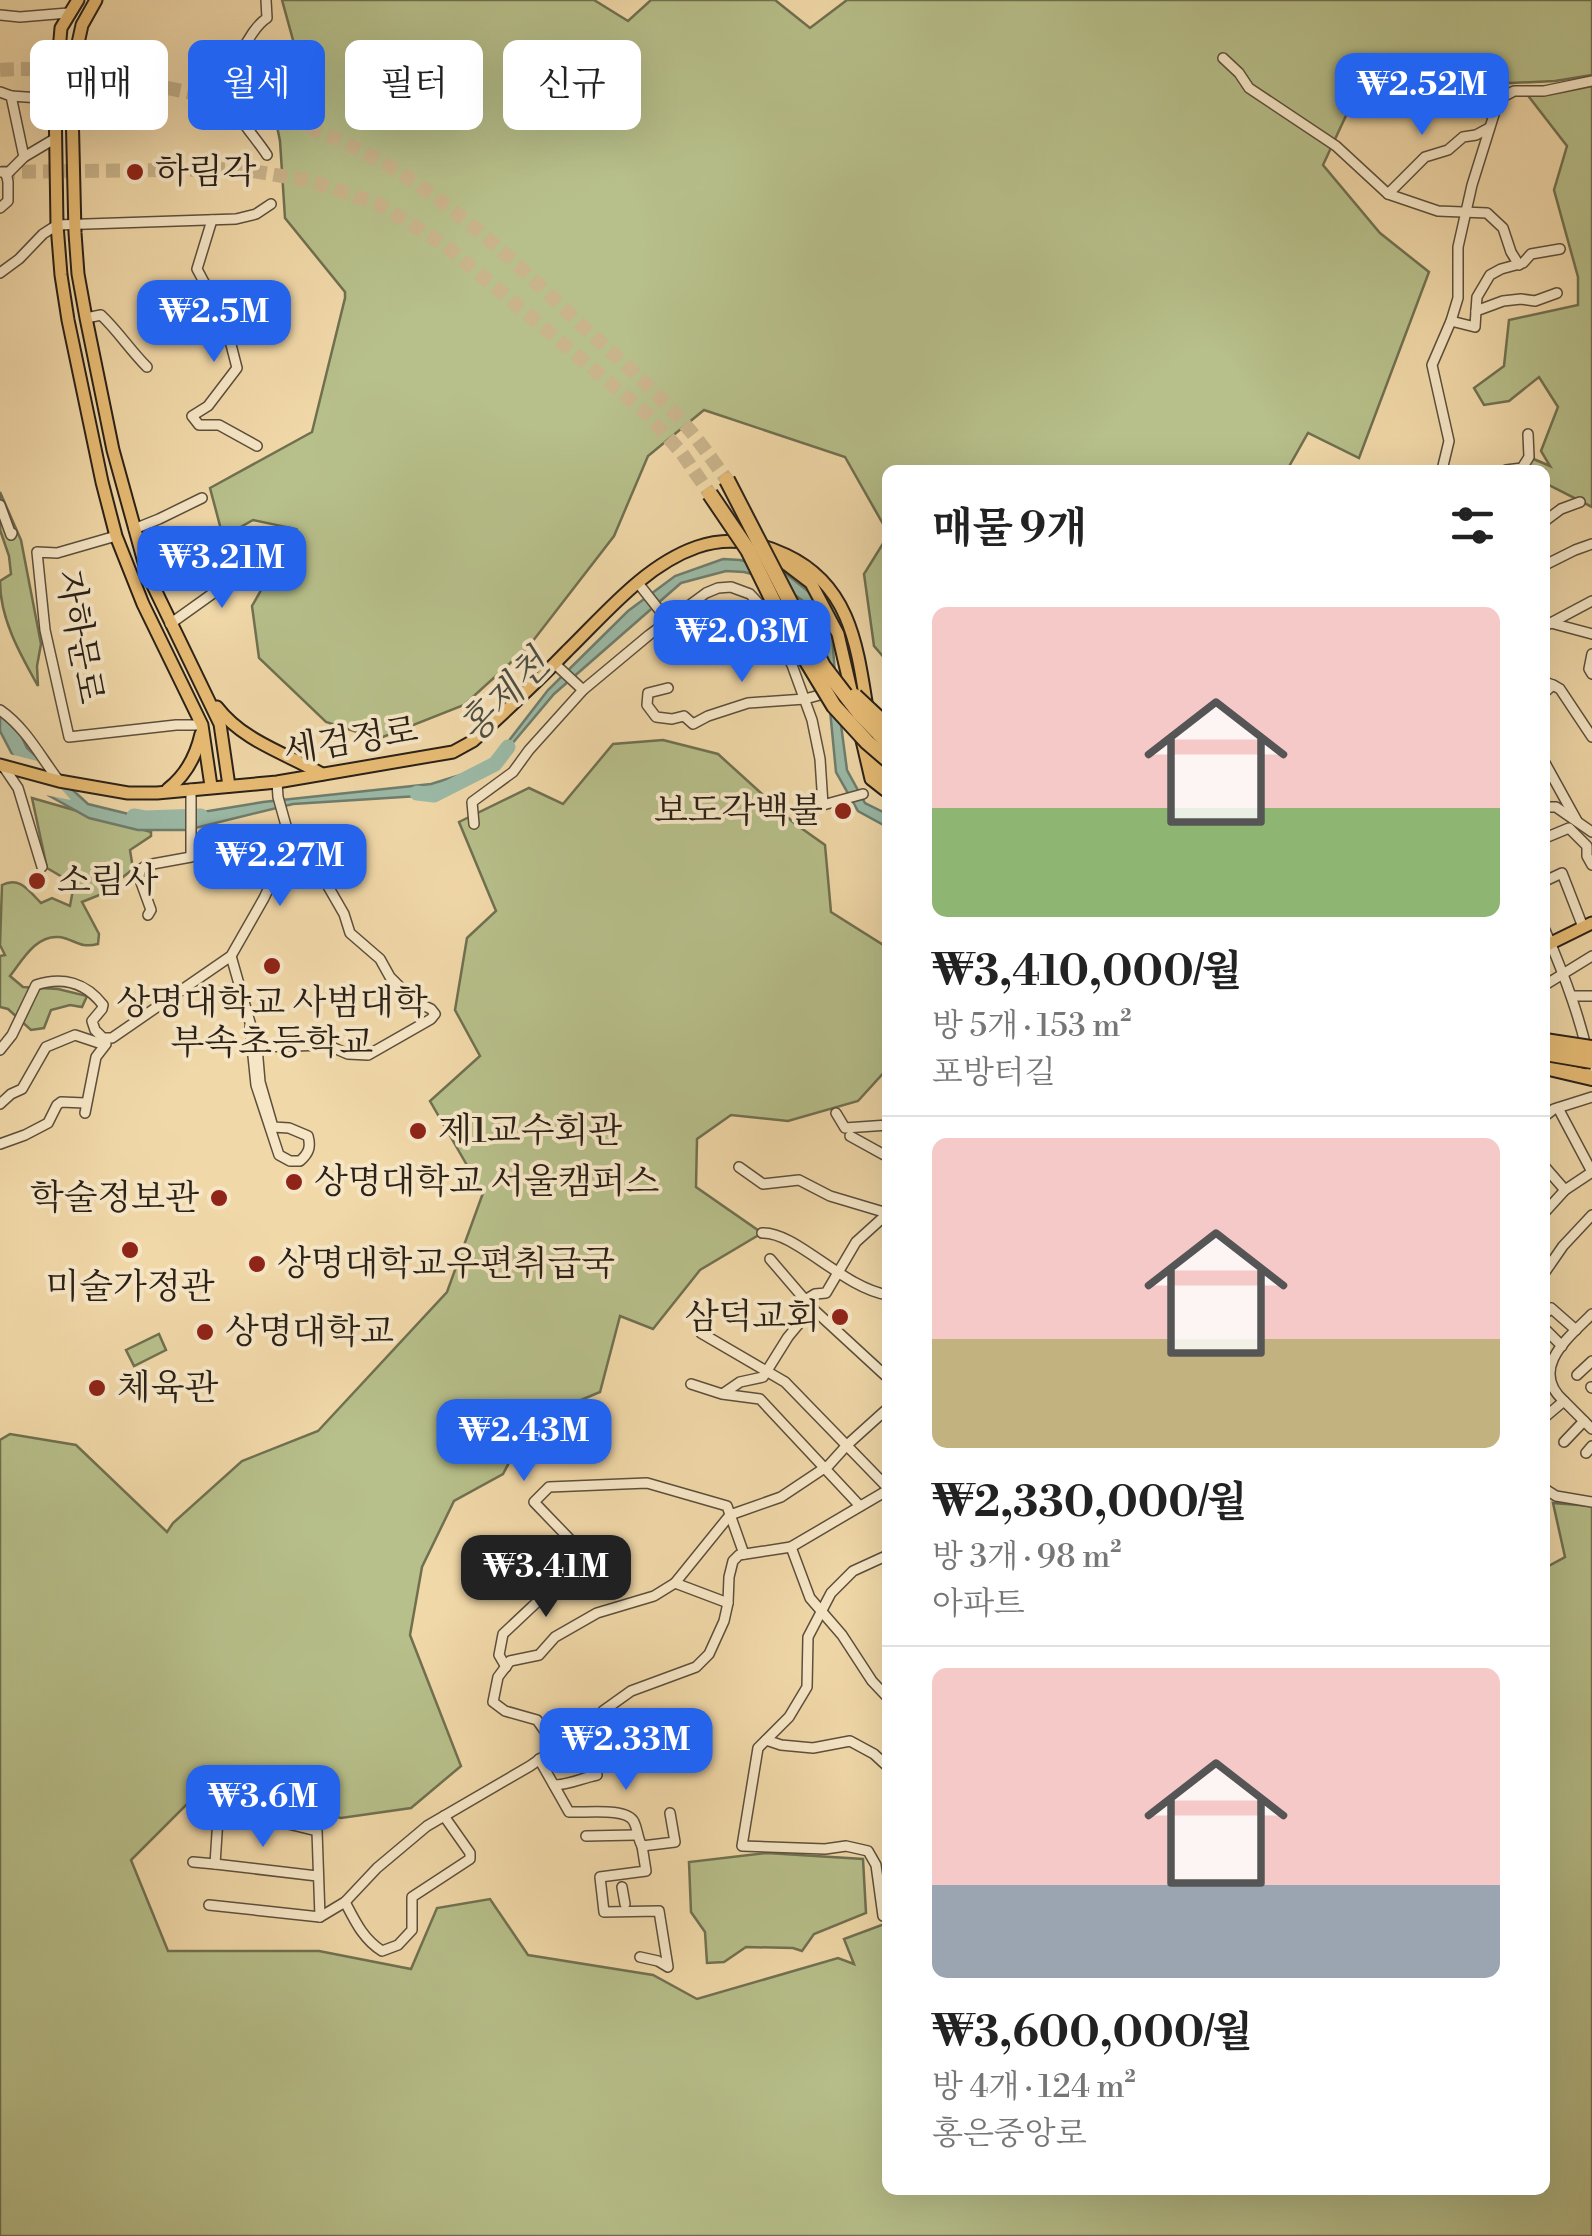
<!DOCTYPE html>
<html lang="ko">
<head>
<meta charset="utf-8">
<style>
	body { margin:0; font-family:"Libre Bodoni","Noto Serif KR",serif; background:#f6f6f6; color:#222; height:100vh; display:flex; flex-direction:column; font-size:38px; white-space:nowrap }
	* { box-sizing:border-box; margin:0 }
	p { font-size:32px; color:#767676 }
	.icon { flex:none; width:55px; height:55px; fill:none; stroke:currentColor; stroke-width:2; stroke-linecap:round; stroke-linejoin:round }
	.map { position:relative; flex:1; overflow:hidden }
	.drawer { position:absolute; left:882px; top:465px; width:668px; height:1730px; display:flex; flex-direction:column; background:#fff; border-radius:15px; box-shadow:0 10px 40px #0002 }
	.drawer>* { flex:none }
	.hud { position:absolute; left:30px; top:40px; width:702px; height:90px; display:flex; gap:20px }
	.price { position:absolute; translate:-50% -85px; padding:0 22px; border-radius:20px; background:#2563eb; color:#fff; font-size:32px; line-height:65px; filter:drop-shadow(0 2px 5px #0008) }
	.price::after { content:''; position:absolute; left:50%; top:60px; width:30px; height:22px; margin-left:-15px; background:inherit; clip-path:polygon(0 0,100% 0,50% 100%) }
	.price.active { background:#222; color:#fff }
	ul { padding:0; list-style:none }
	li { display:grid; align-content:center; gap:20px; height:530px; padding:0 50px }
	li+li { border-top:2px solid #e0e0e0 }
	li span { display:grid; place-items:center; height:310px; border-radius:15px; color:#555 }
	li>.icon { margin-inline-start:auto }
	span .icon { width:180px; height:180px; fill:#fffc; stroke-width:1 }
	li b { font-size:42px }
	h2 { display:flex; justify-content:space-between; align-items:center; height:120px; padding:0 50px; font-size:42px }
	.pill { padding:0 35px; border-radius:15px; background:#fff; box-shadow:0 10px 40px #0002; font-size:35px; line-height:90px }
	.pill.active { background:#2563eb; color:#fff }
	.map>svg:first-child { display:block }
	.green { fill:#b7bf8a; stroke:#707051; stroke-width:2.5 }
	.water { fill:#9bbaa7; stroke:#6e7d6e; stroke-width:2.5 }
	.pier { fill:#f1d8a8 }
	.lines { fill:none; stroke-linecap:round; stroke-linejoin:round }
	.river { stroke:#9bbaa7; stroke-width:15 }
	.highway-tunnel { stroke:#c9b38b; stroke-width:14; stroke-dasharray:14 7; stroke-linecap:butt }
	.minor-casing { stroke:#5c4f3c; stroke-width:12 }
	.major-casing { stroke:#2a2118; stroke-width:15 }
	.highway-casing { stroke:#2a2118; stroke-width:18 }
	.minor { stroke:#f6e6c6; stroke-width:9 }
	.major { stroke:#e8bc74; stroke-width:11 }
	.highway { stroke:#e8bc74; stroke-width:14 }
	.highway-bridge-casing { stroke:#2a2118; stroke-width:18; stroke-linecap:butt }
	.highway-bridge { stroke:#e8bc74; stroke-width:14 }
	.poi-dot { fill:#8f2418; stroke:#f6e6c6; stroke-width:4 }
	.labels { text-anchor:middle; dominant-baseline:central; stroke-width:8; stroke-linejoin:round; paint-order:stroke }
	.poi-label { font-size:35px; fill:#2a2118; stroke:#f6e6c6; text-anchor:start }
	.street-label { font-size:35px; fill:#2a2118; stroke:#f6e6c6 }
	.water-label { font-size:38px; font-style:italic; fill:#4c4f43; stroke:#f6e6c6 }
</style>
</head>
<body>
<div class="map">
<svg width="1592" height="2236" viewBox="0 0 1592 2236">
	<rect width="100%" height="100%" fill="#f1d8a8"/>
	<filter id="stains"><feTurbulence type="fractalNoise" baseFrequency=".002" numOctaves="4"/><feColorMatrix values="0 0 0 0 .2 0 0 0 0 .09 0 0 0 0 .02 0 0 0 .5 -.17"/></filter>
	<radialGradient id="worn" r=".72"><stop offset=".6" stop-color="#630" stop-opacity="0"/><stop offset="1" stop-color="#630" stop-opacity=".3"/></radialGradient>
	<g class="green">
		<path d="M282 0H594L628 21 651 0H775L810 28 847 0H1592V75L1555 81 1510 83 1442 72 1364 77 1323 165 1380 233 1429 272 1359 458 1308 433 1287 470H888L887 531 845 457 704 410 648 456 614 536 529 646 464 705 378 739 326 722 259 658 252 606 296 529 253 520 223 537 210 488 312 432 345 298V292L285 218 280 141 265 68 296 51Z"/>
		<path d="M1592 83V507L1545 483V470H1526L1529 457 1550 466 1541 451 1558 407 1539 377 1509 401 1484 405 1474 388 1504 366 1509 320 1578 305V277L1554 190 1567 146 1526 93Z"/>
		<path d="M0 492 21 540 41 644 37 666 38 686C20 654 0 619 0 581L11 574 9 556 0 530Z"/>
		<path d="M887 537 888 661H887L874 646 864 574Z"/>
		<path d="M663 740 718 754 794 823 825 845 831 912 885 946 887 943V1069L858 1101 788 1121 731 1115 697 1139 696 1187 762 1233 700 1270 653 1329 620 1316 600 1392 531 1421 503 1474 454 1501 422 1567 410 1635 461 1766 411 1808 341 1818 257 1799 197 1794 131 1860 168 1951H319L411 1969 437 1908 490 1899 528 1955 653 1975 697 1999 838 1958 854 1964 844 1939 887 1923 888 2190H1545V1568L1565 1557 1553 1503 1592 1506V2236H0V1440L10 1434 76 1445 167 1532 173 1523 242 1461 318 1431 447 1292 483 1193 430 1101 480 1056 455 1010 467 938 496 911 459 822 529 788 563 804 613 744Z"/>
		<path d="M32 798 151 832V836L130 850 133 869 102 894 82 902 99 934 98 944C79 949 75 939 59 937 35 935 22 961 10 976L23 987 58 989 87 996 82 1007 70 1005 51 1010 44 1028 31 1030 8 1009 0 1007V956L5 955 0 945 2 885C20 876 29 891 41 903L52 898 70 906 74 884 47 868Z"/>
		<path d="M159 1334 166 1350 134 1366 126 1350Z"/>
		<path d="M767 1853 863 1859 866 1913 814 1934 802 1951 793 1948 746 1947 724 1962 707 1963 705 1932 691 1912 689 1862Z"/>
	</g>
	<path class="water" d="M723 559 740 560 780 569 814 596 832 635 836 687 847 770 865 803 887 814V827L858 811 836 772 823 638 807 604 775 580 744 572 726 571 681 583 554 694 495 764 434 795 293 804 187 830H138L89 818 48 795 12 754 0 731V716L18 729 27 748 88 804 145 818 184 815 263 802 431 784 470 772 494 760 548 690 628 611 675 576Z"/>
	<path class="pier" d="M6 753 37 761 71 800 40 794Z"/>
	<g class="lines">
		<g class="river">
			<path d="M417 793 434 795 495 764 508 747"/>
			<path d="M134 816 145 818 201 816"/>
		</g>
		<g class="highway-tunnel">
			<path d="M0 70C49 66 103 76 151 85 225 98 294 116 361 151 444 193 514 261 581 325 613 354 646 382 675 414 695 434 710 457 727 480"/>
			<path d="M1 172 241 169 311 181 378 204 446 246 646 413 681 452 710 494"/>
		</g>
		<defs>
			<g id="minor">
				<path d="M266 0 267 18C249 29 224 81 231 102 236 116 258 141 267 155"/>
				<path d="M0 15 20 17 68 13"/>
				<path d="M1223 58 1239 73 1249 88 1336 146 1388 194 1438 211 1487 213 1503 228 1511 252 1519 265"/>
				<path d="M0 92 11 96 24 157 6 175"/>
				<path d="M11 96 40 98 55 97"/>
				<path d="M1503 97 1514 91H1544L1592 81"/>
				<path d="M24 157 56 138"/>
				<path d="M0 172H6L8 182V201L0 208"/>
				<path d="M1388 194 1425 157 1448 150 1463 137 1476 135 1489 128"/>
				<path d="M212 220 197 269 205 284 208 301 227 329 237 368 208 406 192 416 199 425H219L257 446"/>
				<path d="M0 273 19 259 43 234 57 225 236 219 256 214 271 204"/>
				<path d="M1476 311 1477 297 1490 275 1501 269 1523 263 1531 254 1560 249"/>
				<path d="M86 318 101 315C118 331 130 350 147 367"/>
				<path d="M1451 321 1475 327 1476 311 1503 301 1521 299 1535 301 1557 293"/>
				<path d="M1442 470 1449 441 1432 365 1451 321 1458 298V247L1472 185 1497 105 1505 95"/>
				<path d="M1506 470 1522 468 1529 457 1528 434"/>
				<path d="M0 505 11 535 12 533"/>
				<path d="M1545 521 1561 509 1580 502"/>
				<path d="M134 529 159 519 202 498"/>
				<path d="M116 536 57 553 37 552 45 630 69 737 176 725H202"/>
				<path d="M1545 565 1575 550 1592 544"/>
				<path d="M638 583 668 621"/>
				<path d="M1551 623 1592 634"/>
				<path d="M170 624 226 584 229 568"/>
				<path d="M1545 626 1592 601"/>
				<path d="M1592 654 1589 669 1592 674"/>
				<path d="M555 664 583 690"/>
				<path d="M1545 682 1553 685 1545 692"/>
				<path d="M1553 685 1560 689 1592 737"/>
				<path d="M668 688 648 693 647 705 656 717 672 719 684 716 693 724 708 716 748 703 805 699 827 693"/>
				<path d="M0 710C26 728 40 756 59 781"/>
				<path d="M1545 763 1577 821"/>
				<path d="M3 766 18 788 42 867"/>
				<path d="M1545 807H1556L1592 832"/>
				<path d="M474 824 472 802 513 772 529 750 583 690 649 635 706 593 718 588 731 587 750 594 762 607 792 665 812 720 820 759 823 805 863 794"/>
				<path d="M1545 838 1569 828 1587 846V856L1592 865"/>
				<path d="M1545 881 1562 873 1583 927"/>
				<path d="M148 915 151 910 139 877 140 870 147 865 191 857V789"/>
				<path d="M1545 930C1565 977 1583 1024 1592 1075"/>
				<path d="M231 956 257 1047 260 1082 273 1127 289 1128 308 1136C311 1147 309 1153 300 1161H290L279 1155 256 1085 250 1027"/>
				<path d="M1545 985 1592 956"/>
				<path d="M1573 996H1592"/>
				<path d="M257 1047 327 1045 348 1054 368 1055 431 1019 435 1014 431 1009 418 1003 406 993 390 977 380 959 350 933 344 914 306 848 287 843"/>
				<path d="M0 1050 12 1035 36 985C63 976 86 983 103 1005L102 1009 92 1021 95 1030 103 1038H112L231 956 264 898 283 858 287 829 278 797 277 782"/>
				<path d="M0 1104 11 1094 22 1089 46 1047 75 1035 105 1045"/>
				<path d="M1558 1108 1592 1172"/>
				<path d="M85 1113 96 1057 106 1044"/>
				<path d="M836 1113 845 1128 888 1125"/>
				<path d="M1545 1116 1554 1109 1592 1097"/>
				<path d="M850 1136 888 1157"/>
				<path d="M0 1144 25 1135 48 1123 57 1105 61 1102 85 1103"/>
				<path d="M739 1167 763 1184 799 1180 830 1196 887 1213"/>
				<path d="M1545 1167 1565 1190"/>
				<path d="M1545 1212 1565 1190 1592 1172"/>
				<path d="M762 1233C795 1231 843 1288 888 1295"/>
				<path d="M770 1259 812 1308 888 1378"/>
				<path d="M1545 1272 1563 1246 1592 1215"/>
				<path d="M805 1300 815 1294 826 1293 856 1242 888 1213"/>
				<path d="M1545 1314 1551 1308 1576 1330"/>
				<path d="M1545 1329 1562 1346"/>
				<path d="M701 1333 785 1382 888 1488"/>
				<path d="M1577 1375 1592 1361"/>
				<path d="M691 1384 722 1394 760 1399 860 1506"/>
				<path d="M1591 1387 1592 1388"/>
				<path d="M724 1393 740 1382 763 1377 788 1337 812 1308"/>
				<path d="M1564 1401C1528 1369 1569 1337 1592 1314"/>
				<path d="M1545 1417 1564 1401 1592 1429"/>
				<path d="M1564 1442 1584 1421"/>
				<path d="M1586 1453 1592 1446"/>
				<path d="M1545 1489 1556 1496 1592 1502"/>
				<path d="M791 1547 810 1598 842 1635 872 1681 888 1698"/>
				<path d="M675 1583 728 1603"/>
				<path d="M506 1667 499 1655 503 1634 586 1556 534 1502 549 1487 647 1483 727 1506 744 1554"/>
				<path d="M766 1740 781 1745 813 1748 850 1741 874 1754 888 1767"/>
				<path d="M556 1747 537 1720 505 1711 493 1702 498 1677 510 1661 539 1655 555 1637 597 1613 654 1596 675 1583 730 1515 781 1497 829 1465 847 1445 888 1408"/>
				<path d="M539 1759 569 1812C585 1813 627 1807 634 1822 638 1830 637 1837 642 1846L675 1842 670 1813"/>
				<path d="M554 1785C569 1785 582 1778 597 1775"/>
				<path d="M586 1836 635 1835"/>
				<path d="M193 1862 215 1864"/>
				<path d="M317 1876 215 1864 218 1818 235 1811 317 1831 320 1917"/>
				<path d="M622 1887 625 1904"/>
				<path d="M345 1902C355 1921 363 1939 382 1951L398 1945 412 1930V1897L470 1859V1853L444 1816"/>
				<path d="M209 1905 320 1917 345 1902 377 1868 427 1826 530 1766 593 1722 603 1711 631 1691 696 1667 709 1654 724 1621 728 1603 729 1577 733 1561 739 1555 791 1547 888 1490"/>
				<path d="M883 1916 876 1865 868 1851 846 1846 825 1849 742 1846 758 1748 789 1717 807 1687 808 1637 831 1593 853 1571 888 1555"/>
				<path d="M640 1957 658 1961 668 1967 659 1911 604 1912 600 1877 646 1871 642 1846"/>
			</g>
			<g id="major">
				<path d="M78 0 61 28 55 97 57 225 61 275 68 320 102 482 116 536 143 604 202 725 211 786"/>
				<path d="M96 0 82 25 75 57 72 107 75 233 78 274 86 318 113 450 147 573 220 724 229 786"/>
				<path d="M769 551 811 583 838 634 854 703"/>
				<path d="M217 707C243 741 285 753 322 774"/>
				<path d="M861 736 871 779 885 790"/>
				<path d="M873 746C876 761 876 775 888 786"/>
				<path d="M0 765 59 781 128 793H157L277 782 453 752 473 741C505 712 537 682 567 651 605 614 645 565 697 547 728 536 757 541 786 555 850 585 857 645 867 708"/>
				<path d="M168 789C186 775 196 756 201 734"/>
				<path d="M1545 946 1592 923"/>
			</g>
			<path id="highway" d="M1545 1067 1592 1078"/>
		</defs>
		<use href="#minor" class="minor-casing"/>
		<use href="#major" class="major-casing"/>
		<use href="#highway" class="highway-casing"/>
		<use href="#minor" class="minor"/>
		<use href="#major" class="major"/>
		<use href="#highway" class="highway"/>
		<defs>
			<g id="highway-bridge">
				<path d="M727 480 823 666 860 714 888 743"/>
				<path d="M710 494 748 550 785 625 834 706 867 742 888 760"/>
				<path d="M855 696 888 727"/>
				<path d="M1545 1041 1592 1048"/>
				<path d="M1545 1053 1592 1061"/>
			</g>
		</defs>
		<use href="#highway-bridge" class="highway-bridge-casing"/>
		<use href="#highway-bridge" class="highway-bridge"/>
	</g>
	<g class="poi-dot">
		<circle cx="135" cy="172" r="10"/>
		<circle cx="843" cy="811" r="10"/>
		<circle cx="37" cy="881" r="10"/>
		<circle cx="272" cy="966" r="10"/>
		<circle cx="418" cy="1131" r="10"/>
		<circle cx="294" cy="1182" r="10"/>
		<circle cx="219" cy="1198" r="10"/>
		<circle cx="130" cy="1250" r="10"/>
		<circle cx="257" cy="1264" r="10"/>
		<circle cx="840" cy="1317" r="10"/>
		<circle cx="205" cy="1332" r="10"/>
		<circle cx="97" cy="1388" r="10"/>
	</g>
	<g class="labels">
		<g class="poi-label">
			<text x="155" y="172">하림각</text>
			<text x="823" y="811" text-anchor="end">보도각백불</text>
			<text x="57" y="881">소림사</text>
			<text x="272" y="1003" text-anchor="middle">상명대학교 사범대학<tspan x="272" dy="40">부속초등학교</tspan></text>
			<text x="438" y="1131">제1교수회관</text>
			<text x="314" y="1182">상명대학교 서울캠퍼스</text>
			<text x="199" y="1198" text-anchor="end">학술정보관</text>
			<text x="277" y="1264">상명대학교우편취급국</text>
			<text x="130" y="1287" text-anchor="middle">미술가정관</text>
			<text x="820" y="1317" text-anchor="end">삼덕교회</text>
			<text x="225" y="1332">상명대학교</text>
			<text x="117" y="1388">체육관</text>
		</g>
		<g class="street-label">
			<text transform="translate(79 637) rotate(80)">자하문로</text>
			<text transform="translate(351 741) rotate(-9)">세검정로</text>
		</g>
		<g class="water-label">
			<text transform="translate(505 697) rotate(-46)">홍제천</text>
		</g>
	</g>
	<rect width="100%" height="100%" filter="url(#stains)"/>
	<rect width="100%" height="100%" fill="url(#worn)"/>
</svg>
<b class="price" style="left:1422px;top:138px">₩2.52M</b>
<b class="price" style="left:214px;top:365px">₩2.5M</b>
<b class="price" style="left:222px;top:611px">₩3.21M</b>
<b class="price" style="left:742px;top:685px">₩2.03M</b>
<b class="price" style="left:280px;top:909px">₩2.27M</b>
<b class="price" style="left:524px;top:1484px">₩2.43M</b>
<b class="price active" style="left:546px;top:1620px">₩3.41M</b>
<b class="price" style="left:626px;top:1793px">₩2.33M</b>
<b class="price" style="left:263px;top:1850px">₩3.6M</b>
<div class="hud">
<a class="pill">매매</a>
<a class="pill active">월세</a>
<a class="pill">필터</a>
<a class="pill">신규</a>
</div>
<section class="drawer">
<h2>매물 9개<svg class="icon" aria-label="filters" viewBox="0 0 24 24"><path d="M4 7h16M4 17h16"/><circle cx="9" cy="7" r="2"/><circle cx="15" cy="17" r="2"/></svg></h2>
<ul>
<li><span style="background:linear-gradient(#f6c9c9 65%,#8fb573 0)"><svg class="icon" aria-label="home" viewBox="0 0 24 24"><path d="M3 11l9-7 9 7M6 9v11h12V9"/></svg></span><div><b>₩3,410,000/월</b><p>방 5개 · 153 m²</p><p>포방터길</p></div></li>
<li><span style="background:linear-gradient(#f6c9c9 65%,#c2b280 0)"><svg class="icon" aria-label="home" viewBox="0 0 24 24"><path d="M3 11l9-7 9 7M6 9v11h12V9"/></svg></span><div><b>₩2,330,000/월</b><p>방 3개 · 98 m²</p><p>아파트</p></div></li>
<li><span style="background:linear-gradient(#f6c9c9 70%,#9aa5b1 0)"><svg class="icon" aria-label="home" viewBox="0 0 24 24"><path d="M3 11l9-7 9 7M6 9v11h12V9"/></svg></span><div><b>₩3,600,000/월</b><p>방 4개 · 124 m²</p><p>홍은중앙로</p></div></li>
</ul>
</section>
</div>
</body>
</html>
